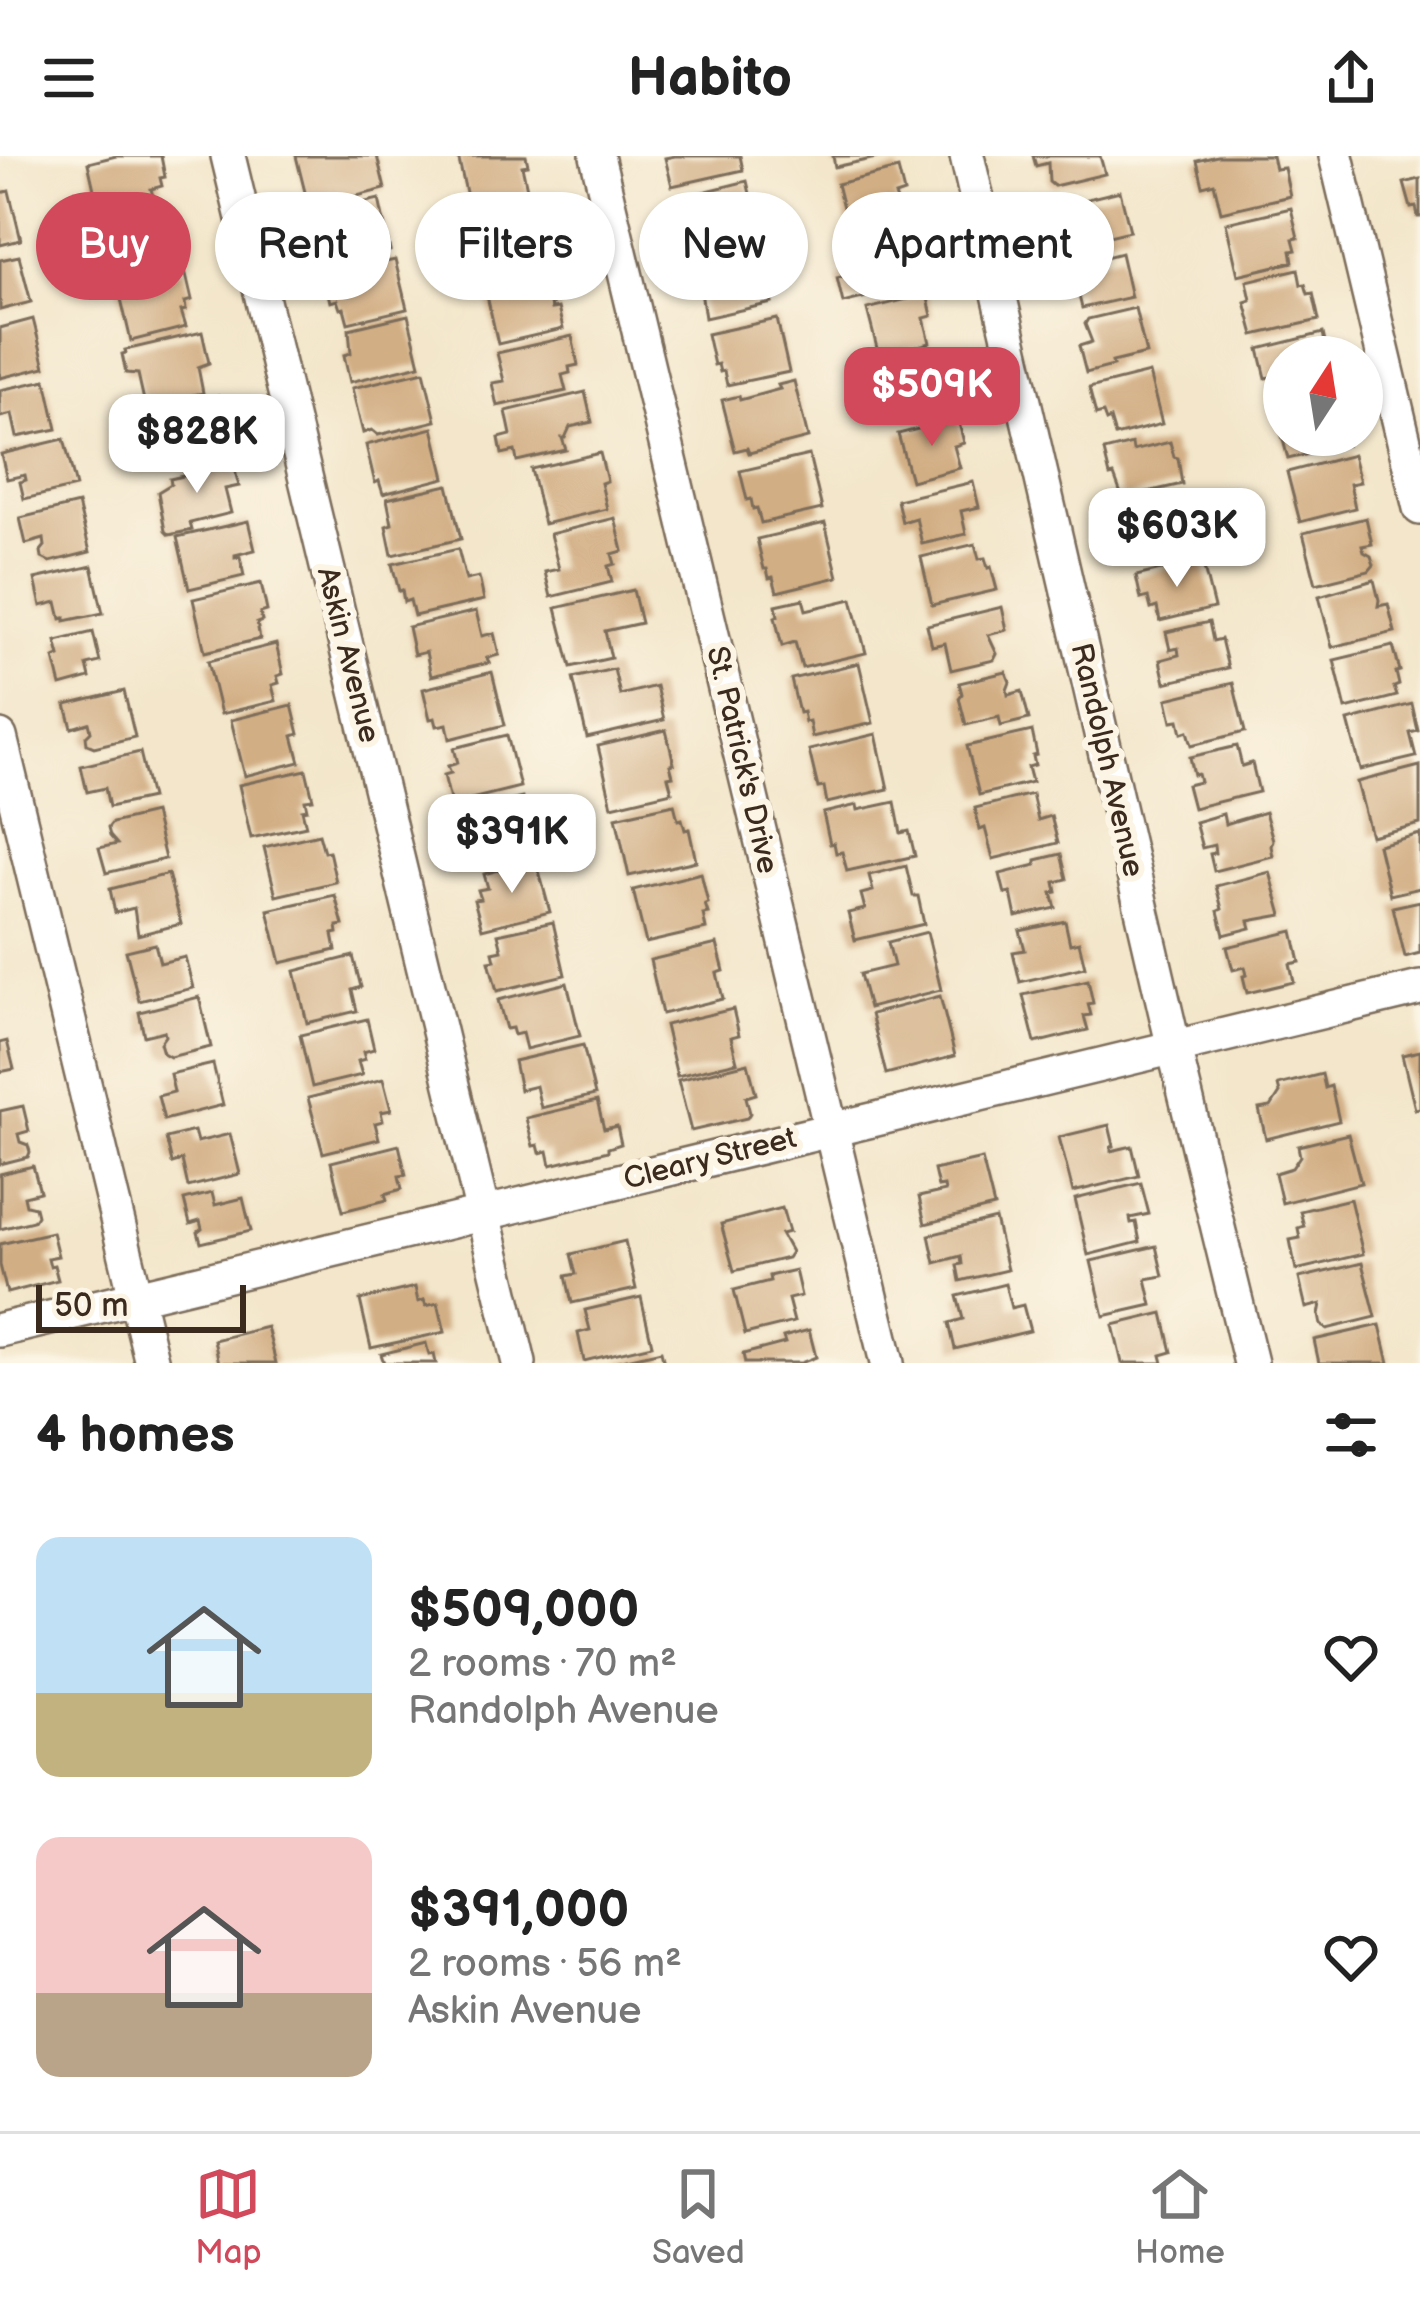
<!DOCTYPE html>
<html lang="en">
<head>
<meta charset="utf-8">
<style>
	body { margin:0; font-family:"Balsamiq Sans",sans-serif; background:#f6f6f6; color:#222; height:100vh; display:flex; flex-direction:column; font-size:45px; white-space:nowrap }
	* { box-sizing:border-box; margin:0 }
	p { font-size:39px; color:#767676 }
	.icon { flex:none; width:66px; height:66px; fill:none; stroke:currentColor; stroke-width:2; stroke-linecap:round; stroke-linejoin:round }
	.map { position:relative; height:1207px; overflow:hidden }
	.details { display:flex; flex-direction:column; background:#fff; flex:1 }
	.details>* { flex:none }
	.guide { position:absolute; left:36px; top:36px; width:1350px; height:108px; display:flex; gap:24px }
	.needle { width:78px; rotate:12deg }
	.buttons { position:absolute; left:1263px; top:180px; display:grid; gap:24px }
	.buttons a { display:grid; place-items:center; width:120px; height:120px; border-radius:50%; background:#fff; box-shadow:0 3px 9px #0004; font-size:60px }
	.scale { position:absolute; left:36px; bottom:30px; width:210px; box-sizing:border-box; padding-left:12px; border:6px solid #3b2a1e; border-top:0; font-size:33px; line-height:42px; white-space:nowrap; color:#3b2a1e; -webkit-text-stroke:9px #fcf5e5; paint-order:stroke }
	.price { position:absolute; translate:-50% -102px; padding:0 27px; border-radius:24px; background:#fff; color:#222; font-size:39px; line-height:78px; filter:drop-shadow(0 3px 6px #0008) }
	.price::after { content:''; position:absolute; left:50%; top:72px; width:36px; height:27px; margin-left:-18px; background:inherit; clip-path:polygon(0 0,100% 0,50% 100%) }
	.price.on { background:#d1495b; color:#fff }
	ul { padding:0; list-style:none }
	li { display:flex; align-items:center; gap:36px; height:300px; padding:0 36px }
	li span { display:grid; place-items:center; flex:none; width:336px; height:240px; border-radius:24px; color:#555 }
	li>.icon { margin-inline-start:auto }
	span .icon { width:144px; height:144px; fill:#fffc; stroke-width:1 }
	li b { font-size:51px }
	h2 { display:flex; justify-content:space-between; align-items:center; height:144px; padding:0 36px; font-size:51px }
	.tag { padding:0 42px; border-radius:54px; background:#fff; box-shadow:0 3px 9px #0004; font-size:42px; line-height:108px }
	.tag.on { background:#d1495b; color:#fff }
	header { display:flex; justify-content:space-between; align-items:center; height:156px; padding:0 36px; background:#fff; font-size:54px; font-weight:800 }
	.tabs { display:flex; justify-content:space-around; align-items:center; height:168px; border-top:3px solid #e0e0e0; background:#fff; font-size:33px; color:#767676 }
	.tabs a { display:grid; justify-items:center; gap:6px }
	.tabs .on { color:#d1495b }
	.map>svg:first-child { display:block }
	.building { fill:#d2ae84 }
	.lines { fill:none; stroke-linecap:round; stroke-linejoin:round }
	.minor-casing { stroke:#7b6c5a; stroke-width:38 }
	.minor { stroke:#fff; stroke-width:33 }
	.labels { text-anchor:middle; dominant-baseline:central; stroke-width:12; stroke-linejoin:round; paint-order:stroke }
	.street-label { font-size:30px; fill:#3b2a1e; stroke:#fcf5e5 }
</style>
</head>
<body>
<header><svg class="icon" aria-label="menu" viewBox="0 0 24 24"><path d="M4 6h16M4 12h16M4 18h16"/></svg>Habito<svg class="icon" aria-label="share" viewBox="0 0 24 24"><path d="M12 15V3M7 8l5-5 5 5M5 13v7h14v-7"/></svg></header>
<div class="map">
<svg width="1420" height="1207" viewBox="0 0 1420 1207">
	<rect width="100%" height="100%" fill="#fcf5e5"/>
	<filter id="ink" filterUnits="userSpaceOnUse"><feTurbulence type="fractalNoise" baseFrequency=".00833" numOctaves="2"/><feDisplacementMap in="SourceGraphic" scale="24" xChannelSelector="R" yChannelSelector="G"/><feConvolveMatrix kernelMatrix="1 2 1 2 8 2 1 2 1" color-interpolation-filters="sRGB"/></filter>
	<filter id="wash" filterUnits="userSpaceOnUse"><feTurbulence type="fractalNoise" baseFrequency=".004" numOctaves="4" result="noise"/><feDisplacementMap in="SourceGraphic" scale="48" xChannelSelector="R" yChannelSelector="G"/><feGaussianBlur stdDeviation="2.7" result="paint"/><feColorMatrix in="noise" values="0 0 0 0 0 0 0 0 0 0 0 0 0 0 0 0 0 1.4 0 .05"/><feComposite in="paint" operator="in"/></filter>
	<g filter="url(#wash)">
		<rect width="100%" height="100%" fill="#f3e6ca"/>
		<g id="blocks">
			<g class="building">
				<path d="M116 0H161L165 21 160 22 162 30 151 33 155 47 100 60 88 7Z"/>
				<path d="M296 0H377L385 33 309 52Z"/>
				<path d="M458 0H526L528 9 522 10 528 37 469 50Z"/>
				<path d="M675 0H740L743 14 672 30 665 2Z"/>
				<path d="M833 0H876V2L835 11Z"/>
				<path d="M1033 0H1100L1105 18 1054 30 1049 26 1048 7 1036 10Z"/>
				<path d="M1217 0H1272L1275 13 1284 12 1290 40 1221 56 1214 27 1203 30 1197 5Z"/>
				<path d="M898 13 904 37 895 40 903 58 901 63 849 75 837 28Z"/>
				<path d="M1420 23V61H1418L1416 51 1411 52 1404 27Z"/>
				<path d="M747 25 759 76 688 93 677 47 687 45V40Z"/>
				<path d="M9 35 21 84 0 89V37Z"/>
				<path d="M1120 35 1130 75 1072 89 1067 67 1050 71 1044 47 1069 41 1071 47Z"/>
				<path d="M379 43 390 95 324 111 317 83 323 82 319 62 322 56Z"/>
				<path d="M540 49 551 99 541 101 540 107 479 122 467 69Z"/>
				<path d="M1291 52 1298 82 1293 83 1296 94 1291 95 1293 106 1238 119 1226 67Z"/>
				<path d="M173 53 180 83 162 87 163 90 168 89 173 108 117 122 104 69Z"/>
				<path d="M914 72 923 104 912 107 916 123 914 129 843 147 837 122 851 119 844 89Z"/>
				<path d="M760 94 772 147 705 162 697 109Z"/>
				<path d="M1121 97 1131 141 1082 152 1077 132 1066 135 1059 108 1086 101 1087 106Z"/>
				<path d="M19 100 31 146 0 154V104Z"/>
				<path d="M395 104 407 153 348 167 344 152 340 153 337 144 330 146 324 120Z"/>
				<path d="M1298 113 1301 129 1305 128 1308 138 1313 137 1319 164 1254 179 1245 146 1251 144 1247 125Z"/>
				<path d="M185 114 192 144 185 146 186 154 181 155 186 171 131 185 118 130Z"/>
				<path d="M554 115 561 145 550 148 551 153 558 152 563 173 498 188 485 131Z"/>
				<path d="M927 138 932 160 924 162 930 187 879 200 867 153Z"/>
				<path d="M1135 152 1146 198 1112 206 1113 210 1086 217 1079 190 1092 186 1085 168 1088 163Z"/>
				<path d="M408 159 420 209 350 226 344 199 351 197 349 173Z"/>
				<path d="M33 163 45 211 0 222V172Z"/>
				<path d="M777 163 789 216 727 229 724 215 720 216 718 208 714 209 707 178Z"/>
				<path d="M202 176 209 207 198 211 203 237 145 249 138 218 126 217 122 198 126 197 125 194Z"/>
				<path d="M1323 177 1328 201H1284V240L1279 241 1274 220 1266 222 1259 193Z"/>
				<path d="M572 180 578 209 569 211 570 217 562 219 566 235 497 250 492 227 504 225 497 197Z"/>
				<path d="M941 202 947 224 938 227 943 248 896 261 885 216Z"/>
				<path d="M424 215 436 265 378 279 372 274 363 277 352 232Z"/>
				<path d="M1149 217 1162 268 1115 280 1110 263 1106 265 1103 257 1096 259 1089 232Z"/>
				<path d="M46 224 57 273 17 281 12 258 0 261V234Z"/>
				<path d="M794 225 808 282 749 297 747 292 735 295 722 244 739 240 740 244 780 233 778 229Z"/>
				<path d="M585 236 592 266 570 271 565 282H562L566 294 517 305 515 295 502 298 499 282 511 279 506 255Z"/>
				<path d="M218 240 225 270 205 275V278L209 277 213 297 159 309 147 257Z"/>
				<path d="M1284 251V279H1345L1347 289 1288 303 1275 253Z"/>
				<path d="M958 263 964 287 954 290 960 312 911 325 898 278Z"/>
				<path d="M433 272 445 322 383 338 379 325 375 327 366 289Z"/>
				<path d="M64 283 76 331 24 343 20 326 26 324 25 319 7 323 1 298Z"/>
				<path d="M1170 286 1174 301 1178 302 1182 328 1126 341 1121 338 1114 319 1110 320 1104 295 1132 288 1133 295Z"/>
				<path d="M600 297 607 325 601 327 607 353 544 368 531 313Z"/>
				<path d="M809 299 822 353 761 367 757 352 753 353 751 343 747 344 740 315Z"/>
				<path d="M1353 299 1360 326 1350 328 1355 352 1300 366 1287 316Z"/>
				<path d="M232 303 239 330 225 333 231 357 190 367 192 374 169 379 165 375 158 336 171 328 170 323 197 317 196 311Z"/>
				<path d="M973 326 979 351 961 355 966 378 922 388 916 362 902 366 897 344Z"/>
				<path d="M448 329 461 383 392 399 386 370 392 368 387 343Z"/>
				<path d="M1183 339 1189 366 1202 364 1207 388 1129 406 1123 380 1143 375 1142 369 1137 364 1138 350Z"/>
				<path d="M78 348 90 396 50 406 42 402 41 395 45 390 44 383 26 388 20 362Z"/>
				<path d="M615 362 623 395 612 398 615 408 608 410 612 426 551 441 545 416 559 413 550 378Z"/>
				<path d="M1366 362 1372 388 1362 390 1364 396 1371 400 1374 409 1369 415 1316 428 1303 377Z"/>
				<path d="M248 365 255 394 235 399V402L240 401 244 420 189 433 177 381Z"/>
				<path d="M825 367 838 421 777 436 773 421 769 422 767 413H764L757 383Z"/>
				<path d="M975 388 979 403 985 402 988 412 991 411 997 434 932 449 921 401Z"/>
				<path d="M458 393 466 424 479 421 484 444 414 460 410 444 404 446 402 434 399 435 392 408Z"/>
				<path d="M1202 404 1214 452 1160 465 1157 451 1151 453 1148 441 1141 443 1136 420Z"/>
				<path d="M92 410 103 457 65 465V462L61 463 57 446 41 450 35 423Z"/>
				<path d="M1374 424 1379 444 1378 450 1388 448 1395 476 1332 491 1319 440Z"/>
				<path d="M261 427 267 455 260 457 262 465 257 467 260 483 205 496 193 443Z"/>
				<path d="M633 434 641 467 605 475 611 502 571 511 556 452Z"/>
				<path d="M803 443 806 454 852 443 866 497 802 512 795 486 782 490 775 461 778 460 776 449Z"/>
				<path d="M1002 451 1007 474 988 479 997 498 994 504 951 514 945 487 932 490 927 469Z"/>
				<path d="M476 455 482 480 494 477 499 499 487 502 489 507 431 520 426 496 414 499 408 471Z"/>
				<path d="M1209 466 1213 485 1221 483 1228 512 1165 527 1160 504 1179 499 1178 492 1170 494 1166 476Z"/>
				<path d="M93 476 100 506 87 509 90 522 61 530 54 502 60 500 56 485Z"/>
				<path d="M276 488 283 518 277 520 279 527 272 529 276 545 221 558 208 505Z"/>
				<path d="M1393 490 1400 515 1396 516 1399 529 1394 531 1397 540 1346 553 1334 504Z"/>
				<path d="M859 507 873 567 812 581 809 565 805 566 803 556 799 557 791 523Z"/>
				<path d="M614 513 620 539 656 530 664 564 587 582 573 522Z"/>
				<path d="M492 516 505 569 450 583 447 568 437 570 435 562 430 563 423 533Z"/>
				<path d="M1006 516 1010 526 1007 534 1008 539 1022 535 1029 563 1001 570 999 561 966 569 959 542 962 538 959 527Z"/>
				<path d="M1233 527 1245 576 1192 589 1188 575 1182 577 1179 564 1172 565 1167 543Z"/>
				<path d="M124 535 135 581 94 591 87 588 86 580 91 575 89 567 72 572 66 549Z"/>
				<path d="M1412 548 1418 575 1410 577 1416 601 1361 614 1348 565Z"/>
				<path d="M292 549 299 578 293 580 300 606 245 620 231 564Z"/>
				<path d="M666 574 674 608 670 609 673 620 668 621 672 636 612 650 598 590Z"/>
				<path d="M1032 575 1037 599 1033 600 1035 609 1028 611 1032 626 979 639 967 590Z"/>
				<path d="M876 578 888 633 827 647 824 631 818 632 809 594Z"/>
				<path d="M507 579 520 631 451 648 444 619 451 617 448 610 458 607 454 592Z"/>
				<path d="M1237 590 1242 610 1252 607 1259 636 1193 652 1187 629 1200 626 1198 618 1194 619 1190 601Z"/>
				<path d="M140 596 151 642 109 651 105 632 87 636 81 610Z"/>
				<path d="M1420 610V668L1371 680 1357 626Z"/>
				<path d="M306 614 313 643 305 644 307 653 302 654 306 670 251 682 239 629Z"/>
				<path d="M1032 638 1038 664 1051 660 1058 687 993 703 985 672 980 674 975 652Z"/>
				<path d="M522 642 535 694 466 711 459 682 467 680 465 672 473 670 469 655Z"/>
				<path d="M895 646 901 677 909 675 915 700 847 715 842 696 836 697 834 687 830 688 823 657 857 649 858 654Z"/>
				<path d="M674 648 678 664 682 663 685 674 689 673 696 705 629 720 616 661Z"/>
				<path d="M1265 656 1273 684 1271 690 1273 700 1214 715 1210 698 1215 697 1214 689 1202 692 1195 666 1223 658 1225 668Z"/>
				<path d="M154 657 165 703 106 717 99 692 117 688 110 680 108 672 112 667Z"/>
				<path d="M319 678 324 696 329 695 336 726 276 740 264 691Z"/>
				<path d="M1420 678V732L1390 739 1378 689Z"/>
				<path d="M1061 698 1067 723 1055 726 1057 736 1052 737 1056 752 1016 761 1011 737 1005 738 1000 718 1036 709V704Z"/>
				<path d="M536 704 550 756 482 773 474 744 481 743 478 734 488 732 484 718Z"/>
				<path d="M906 710 913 740H918L924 768 855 784 848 757 865 753 861 738 873 735 869 719Z"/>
				<path d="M1270 716 1282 759 1249 765 1251 772 1224 779 1218 755 1222 753 1216 730Z"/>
				<path d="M701 717 708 747 705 748 708 757 703 758 706 773 646 787 633 734Z"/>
				<path d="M168 718 181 768 138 779 134 752 115 757 110 733Z"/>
				<path d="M335 739 343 769 337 770 338 777 333 778 336 794 281 807 268 754Z"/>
				<path d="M1420 745V797L1405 801 1393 751Z"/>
				<path d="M1065 765 1070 788 1079 786 1085 811 1020 826 1013 796 1025 794 1020 775Z"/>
				<path d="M553 766 565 819 497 835 489 805 495 804 493 796 502 794 498 778Z"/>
				<path d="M1293 775 1300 806 1290 808 1294 826 1247 837 1243 820 1247 819 1245 811 1233 814 1227 791Z"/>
				<path d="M927 776 941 834 869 852 860 818 894 810 888 786Z"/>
				<path d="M155 788 160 807 185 801 193 832 139 845 126 795Z"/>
				<path d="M717 788 724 815 717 817 723 843 662 858 650 804Z"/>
				<path d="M353 800 361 831 352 834 357 855 307 867 295 815Z"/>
				<path d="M1088 824 1093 847 1088 848 1091 859 1084 860 1088 874 1035 887 1023 839Z"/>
				<path d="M567 827 580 880 526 893 522 877 514 879 512 872 506 873 498 844Z"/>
				<path d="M940 840 955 900 886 918 871 858Z"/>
				<path d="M199 841 211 891 170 901 163 897 160 887 165 880 164 875 144 880 139 856Z"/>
				<path d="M733 853 739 879 731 881 737 906 677 920 665 869Z"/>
				<path d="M367 863 374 893 363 896 365 903 358 905 362 919 312 931 300 879Z"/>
				<path d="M7 885 14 913 0 916V887Z"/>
				<path d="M583 889 595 939 541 952 536 930 520 934 514 905Z"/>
				<path d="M1420 895V952L1415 953 1402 899Z"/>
				<path d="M748 907 756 938 746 941 750 957 747 962 691 975 678 924Z"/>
				<path d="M213 908 223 949 164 964 158 940 174 936 170 918Z"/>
				<path d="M1322 918 1325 932 1331 930 1339 965 1266 983 1259 953 1271 951 1280 937 1278 929Z"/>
				<path d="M383 923 391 954 381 956 383 965 375 967 379 983 323 997 308 942Z"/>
				<path d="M597 945 604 973 617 970 621 988 608 992V995L551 1009 548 995 540 997 538 989 533 990 526 962Z"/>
				<path d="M23 950 29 975 18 978 20 986 28 989 30 996 28 1001 0 1008V955Z"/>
				<path d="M1109 969 1114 990 1111 991V995L1132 990 1139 1020 1073 1036 1059 981Z"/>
				<path d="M194 975 197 986 230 978 240 1018 188 1031 182 1004 172 1007 166 982Z"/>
				<path d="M1348 978 1361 1027 1282 1047 1275 1017 1292 1012 1300 1000 1298 990Z"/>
				<path d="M399 989 406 1019 399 1020 402 1033 385 1038 387 1044 343 1055 331 1006Z"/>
				<path d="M982 1003 994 1051 925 1068 919 1041 945 1035 944 1030 938 1031 934 1014Z"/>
				<path d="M33 1010 40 1036 24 1040 26 1049 35 1051 37 1059 33 1065 0 1073V1018Z"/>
				<path d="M1141 1027 1149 1058 1130 1062 1131 1067 1136 1066 1140 1086 1088 1099 1075 1043Z"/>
				<path d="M212 1037 215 1049 243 1042 251 1075 201 1087 198 1076 202 1073 200 1065 190 1068 184 1044Z"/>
				<path d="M1350 1043 1363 1098 1296 1114 1290 1084 1300 1082 1298 1072 1304 1070 1300 1055Z"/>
				<path d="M782 1052 789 1076 781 1078 791 1096 787 1102 734 1115 721 1068Z"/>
				<path d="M995 1063 1007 1114 960 1125 957 1109 962 1108 961 1100 935 1107 929 1079Z"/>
				<path d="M52 1076 58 1100 48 1102 50 1110 54 1109 58 1124 7 1137 0 1109V1088Z"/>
				<path d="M625 1085 636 1133 572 1147 566 1120 576 1118 571 1098Z"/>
				<path d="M1156 1090 1163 1120 1146 1123 1152 1149 1104 1160 1091 1105Z"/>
				<path d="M1362 1107 1376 1161 1327 1173 1321 1169 1319 1159 1321 1148 1306 1152 1299 1122Z"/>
				<path d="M795 1114 801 1140 788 1143 794 1166 745 1178 734 1134 770 1125 769 1120Z"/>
				<path d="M1005 1128 1011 1152 1023 1149 1030 1175 955 1193 949 1167 963 1163 957 1140Z"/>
				<path d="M415 1131 418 1146 424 1144 426 1150 438 1147 445 1176 371 1192 360 1144Z"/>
				<path d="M641 1141 652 1189 584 1205 578 1177 590 1174 585 1154Z"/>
				<path d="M1163 1157 1172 1196 1161 1199 1163 1207H1122L1113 1169Z"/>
				<path d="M1380 1169 1389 1207H1319L1314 1184Z"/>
				<path d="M267 1171 276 1207H219L214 1184Z"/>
				<path d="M809 1174 816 1201 801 1207H745L743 1198 785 1187 783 1181Z"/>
				<path d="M426 1187 429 1199 434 1198 436 1207H384L381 1198Z"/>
				<path d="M661 1195 664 1207H618V1205Z"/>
			</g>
		</g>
	</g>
	<g filter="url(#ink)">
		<use href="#blocks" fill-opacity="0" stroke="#7b6c5a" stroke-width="3"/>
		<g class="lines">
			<defs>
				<g id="minor">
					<path d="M228 0 519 1207"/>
					<path d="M597 0 887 1207"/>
					<path d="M967 0 1174 892 1251 1207"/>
					<path d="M1336 0 1420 352"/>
					<path d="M0 581 152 1207"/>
					<path d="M0 1174 1420 832"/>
				</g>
			</defs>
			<use href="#minor" class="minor-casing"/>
			<use href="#minor" class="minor"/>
		</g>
	</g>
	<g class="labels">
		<g class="street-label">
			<text transform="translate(348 499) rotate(76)">Askin Avenue</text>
			<text transform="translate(742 604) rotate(77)">St. Patrick's Drive</text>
			<text transform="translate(1107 604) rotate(77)">Randolph Avenue</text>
			<text transform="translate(710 1003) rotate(-14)">Cleary Street</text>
		</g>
	</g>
</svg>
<div class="buttons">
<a><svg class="needle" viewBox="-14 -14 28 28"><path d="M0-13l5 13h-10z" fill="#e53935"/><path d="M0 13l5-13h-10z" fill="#767676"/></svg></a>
</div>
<div class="scale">50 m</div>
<b class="price on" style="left:932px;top:293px">$509K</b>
<b class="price" style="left:197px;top:340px">$828K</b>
<b class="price" style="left:1177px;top:434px">$603K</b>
<b class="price" style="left:512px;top:740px">$391K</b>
<div class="guide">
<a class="tag on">Buy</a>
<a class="tag">Rent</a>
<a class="tag">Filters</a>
<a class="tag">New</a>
<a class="tag">Apartment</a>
</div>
</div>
<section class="details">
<h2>4 homes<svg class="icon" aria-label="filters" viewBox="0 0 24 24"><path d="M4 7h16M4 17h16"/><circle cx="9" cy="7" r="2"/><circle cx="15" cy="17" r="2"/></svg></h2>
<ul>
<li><span style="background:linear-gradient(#bfe0f5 65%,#c2b280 0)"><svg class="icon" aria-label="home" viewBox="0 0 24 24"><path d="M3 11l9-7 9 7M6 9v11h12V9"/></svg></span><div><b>$509,000</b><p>2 rooms · 70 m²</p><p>Randolph Avenue</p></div><svg class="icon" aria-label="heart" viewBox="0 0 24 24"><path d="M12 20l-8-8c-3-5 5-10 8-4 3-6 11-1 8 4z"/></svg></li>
<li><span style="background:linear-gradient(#f6c9c9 65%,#b9a48a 0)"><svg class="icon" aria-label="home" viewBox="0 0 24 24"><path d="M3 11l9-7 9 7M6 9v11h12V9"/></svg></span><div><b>$391,000</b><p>2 rooms · 56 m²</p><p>Askin Avenue</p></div><svg class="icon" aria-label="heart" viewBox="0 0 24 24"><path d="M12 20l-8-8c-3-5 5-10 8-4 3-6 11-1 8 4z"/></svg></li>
</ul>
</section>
<nav class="tabs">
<a class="on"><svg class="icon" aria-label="map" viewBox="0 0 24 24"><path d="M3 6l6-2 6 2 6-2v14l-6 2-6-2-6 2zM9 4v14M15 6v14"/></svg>Map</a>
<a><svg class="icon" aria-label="saved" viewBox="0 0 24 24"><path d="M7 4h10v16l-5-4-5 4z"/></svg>Saved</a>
<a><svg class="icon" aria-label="home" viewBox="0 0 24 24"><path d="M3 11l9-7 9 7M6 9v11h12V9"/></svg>Home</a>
</nav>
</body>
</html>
